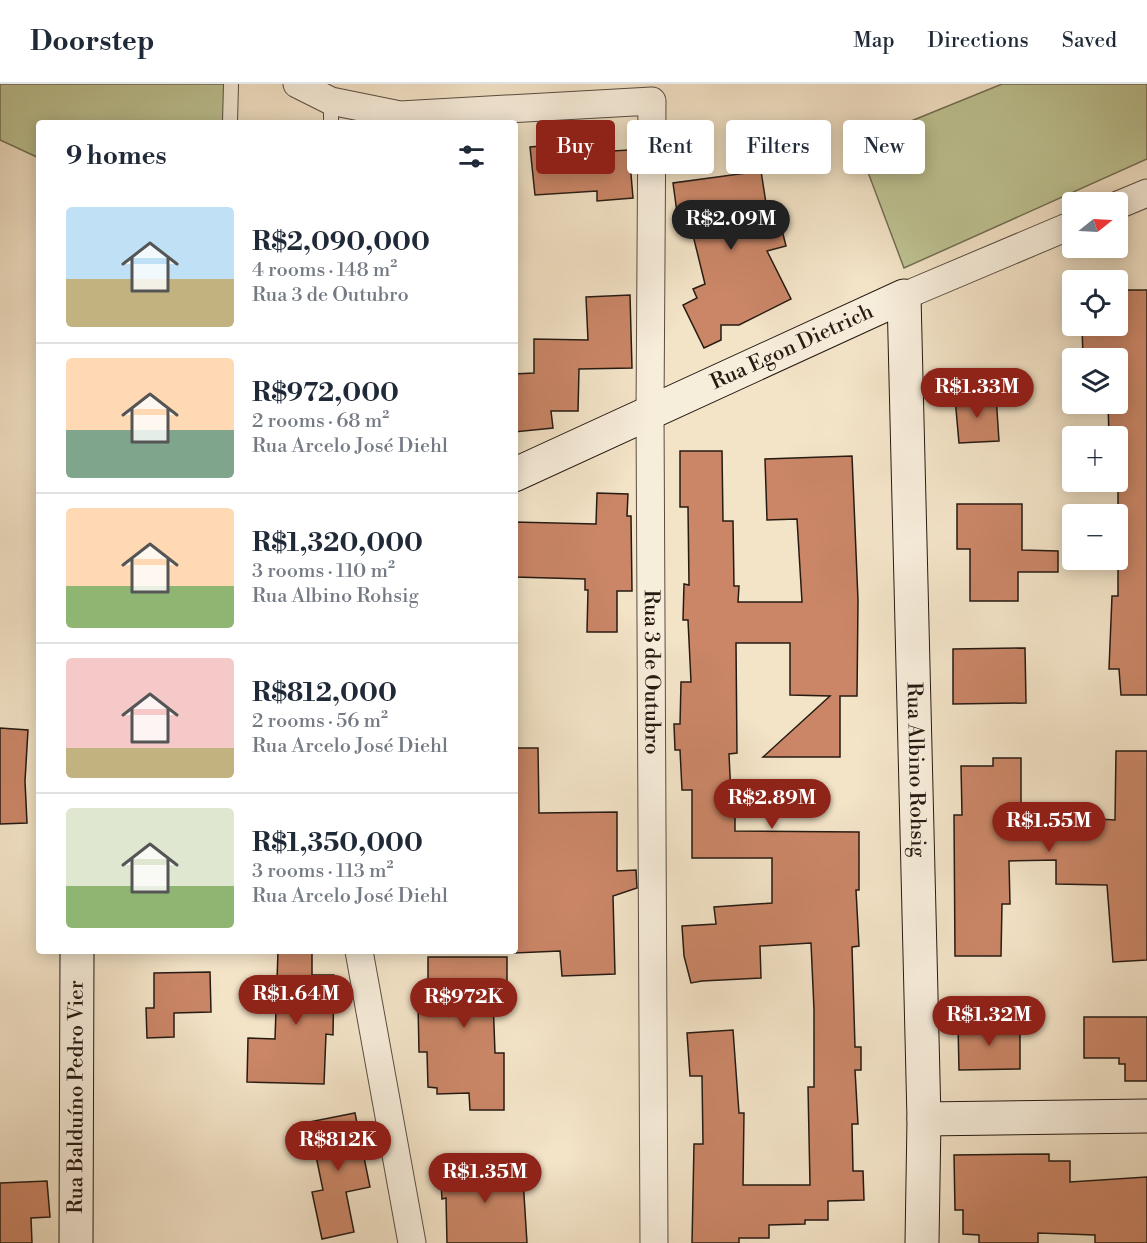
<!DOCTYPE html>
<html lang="en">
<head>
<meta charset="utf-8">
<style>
	body { margin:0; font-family:"Libre Bodoni",serif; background:#f6f6f7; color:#1f2937; height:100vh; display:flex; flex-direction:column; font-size:22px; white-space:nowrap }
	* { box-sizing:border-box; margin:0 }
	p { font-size:20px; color:#747a83 }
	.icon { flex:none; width:33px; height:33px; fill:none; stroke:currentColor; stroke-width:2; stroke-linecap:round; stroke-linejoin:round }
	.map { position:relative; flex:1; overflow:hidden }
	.details { position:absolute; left:36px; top:36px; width:482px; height:834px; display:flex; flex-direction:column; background:#fff; border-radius:6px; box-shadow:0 3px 15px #0003 }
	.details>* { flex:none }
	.guide { position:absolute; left:536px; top:36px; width:520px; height:54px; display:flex; gap:12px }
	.needle { width:39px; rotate:72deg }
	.controls { position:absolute; left:1062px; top:108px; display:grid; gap:12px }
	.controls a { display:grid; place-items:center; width:66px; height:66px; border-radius:6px; background:#fff; box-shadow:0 3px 15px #0003; font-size:30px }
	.price { position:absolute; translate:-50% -51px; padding:0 14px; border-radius:21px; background:#8f2418; color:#fff; font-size:20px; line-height:39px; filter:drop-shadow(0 2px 3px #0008) }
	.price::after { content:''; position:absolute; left:50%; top:36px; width:18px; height:14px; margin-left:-9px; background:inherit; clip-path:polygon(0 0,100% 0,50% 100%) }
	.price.current { background:#222; color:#fff }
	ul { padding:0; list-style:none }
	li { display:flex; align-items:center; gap:18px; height:150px; padding:0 30px }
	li+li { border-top:2px solid #e0e1e3 }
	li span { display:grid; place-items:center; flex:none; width:168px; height:120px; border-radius:6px; color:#555 }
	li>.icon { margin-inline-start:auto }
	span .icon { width:72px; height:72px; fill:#fffc; stroke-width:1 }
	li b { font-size:26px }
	h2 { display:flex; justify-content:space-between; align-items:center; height:72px; padding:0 30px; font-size:26px }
	.chip { padding:0 21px; border-radius:6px; background:#fff; box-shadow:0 3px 15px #0003; font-size:21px; line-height:54px }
	.chip.current { background:#8f2418; color:#fff }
	header { display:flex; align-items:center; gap:36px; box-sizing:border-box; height:84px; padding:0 30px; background:#fff; border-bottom:2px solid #e0e1e3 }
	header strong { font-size:28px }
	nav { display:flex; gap:33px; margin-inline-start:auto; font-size:21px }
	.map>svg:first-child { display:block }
	.green { fill:#bec393; stroke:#726f53; stroke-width:1.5 }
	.building { fill:#ca8667; stroke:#261b13; stroke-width:1.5 }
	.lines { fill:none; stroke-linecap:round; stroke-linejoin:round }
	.lane-casing { stroke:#594d40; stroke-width:16 }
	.street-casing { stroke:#594d40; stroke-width:29 }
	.secondary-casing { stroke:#261b13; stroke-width:35 }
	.lane { stroke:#f7eddb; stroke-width:14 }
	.street { stroke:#f7eddb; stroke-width:27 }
	.secondary { stroke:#f7eddb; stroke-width:33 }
	.labels { text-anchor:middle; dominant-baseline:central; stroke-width:4.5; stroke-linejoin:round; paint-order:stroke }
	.street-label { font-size:21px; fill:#261b13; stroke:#f7eddb }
</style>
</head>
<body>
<header>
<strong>Doorstep</strong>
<nav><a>Map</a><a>Directions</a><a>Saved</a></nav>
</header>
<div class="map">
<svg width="1147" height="1159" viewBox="0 0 1147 1159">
	<rect width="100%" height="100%" fill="#f3e3c7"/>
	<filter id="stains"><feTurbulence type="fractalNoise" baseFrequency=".00333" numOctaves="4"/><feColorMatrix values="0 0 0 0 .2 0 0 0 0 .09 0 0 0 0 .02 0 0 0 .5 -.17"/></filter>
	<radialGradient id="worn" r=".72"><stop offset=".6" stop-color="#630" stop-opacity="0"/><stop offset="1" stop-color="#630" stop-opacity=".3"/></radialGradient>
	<g class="green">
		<path d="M0 0H226V39H39V74L0 56Z"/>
		<path d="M1002 0H1147V75L904 184 857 59Z"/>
	</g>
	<g class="building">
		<path d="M578 59 579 69 629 66 633 114 597 117V107L535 111 530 63Z"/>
		<path d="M761 87 768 132 778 130 786 162 767 167 791 215 739 241H721V256L704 264 683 221 697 214 693 205 705 200 689 135 678 136 673 99Z"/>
		<path d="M1118 206H1147V611H1121L1119 585H1109L1112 512H1118V352H1109L1108 320H1118V274H1083L1082 242H1118Z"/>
		<path d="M630 211 632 284 579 285 578 327H551L553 344 514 348V290L534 289V255L588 256 586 213Z"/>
		<path d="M996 311 999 357 959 359 955 314Z"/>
		<path d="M680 367H722L723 437H733L734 502H739L738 518H802L797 435 767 436 765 375 852 372 858 516 857 612H840V673H763L830 612 790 611V559H736L737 669 729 670 731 713H735V747L859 748V806H856L859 862 852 863 855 963H861V986H855L858 1040H852L853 1087H863L864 1116 828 1117V1136H805V1140L769 1141V1154H739V1159H692L694 1060H703L702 992H690L687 949 733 946 739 1029H744L743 1101H810L808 1003H814V926L811 859 760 862 761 894 702 897 691 899 684 872 682 842 716 840 714 823 772 819V774H692V706H682L680 666H675L674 640H680L681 598H691L688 536H683L684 500 689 501 688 423H680Z"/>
		<path d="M597 409 628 410 627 432H631L632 507H617V548H587L588 506H585V495L514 493V438L596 440Z"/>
		<path d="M957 420H1022V466L1058 467V488H1018V517H970V465H957Z"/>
		<path d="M1025 564 1026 619 953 620V565Z"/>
		<path d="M0 644 28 646 25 697 27 739 0 740Z"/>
		<path d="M514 664H538L539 729 617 728V787L636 786 637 804 613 812 615 890 562 892 560 867 514 869Z"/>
		<path d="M1116 667H1147V876L1113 878 1107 801 1056 800V776L1009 777 1010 820H1002L1001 872H955L954 731H962L961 682H993V674H1021V722H1066V733L1115 736Z"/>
		<path d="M278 867H312V891H334L333 951 326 950 324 1000 247 998 248 954 275 955Z"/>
		<path d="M428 873H507V915H493L495 969H504V1026H470L469 1009 437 1010V1004L428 1003 427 968H419L418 919H428Z"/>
		<path d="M210 888 211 928 174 929V953L147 954 146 924H154V889Z"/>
		<path d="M1084 933H1147V997H1125V980H1119V974H1084Z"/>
		<path d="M1020 940V985L959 986 958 941Z"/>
		<path d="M355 1029 370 1103 346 1108 354 1148 322 1155 312 1108 323 1106 309 1038Z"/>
		<path d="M1049 1070V1077H1070V1098L1147 1093V1159H1095V1151L1038 1149V1159H979V1151L963 1150V1126H955L954 1071Z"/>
		<path d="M522 1079 527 1159H447L446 1114 442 1115 440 1083Z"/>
		<path d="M47 1097 50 1133 31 1134 32 1159H0V1099Z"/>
	</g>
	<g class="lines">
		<defs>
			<g id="lane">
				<path d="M230 39 231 0"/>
				<path d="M331 39V17"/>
			</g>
			<g id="street">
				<path id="s1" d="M297 0 331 17 400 31 652 17 650 328 654 1159"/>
				<path d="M1118 121 1147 109"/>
				<path d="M904 212 1072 141"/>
				<path d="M359 867 412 1159"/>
			</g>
			<g id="secondary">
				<path id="s2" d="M514 391 904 212 924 1035 922 1159"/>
				<path d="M924 1035 1147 1032"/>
				<path id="s3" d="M76 1159 77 867"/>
			</g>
		</defs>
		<use href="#lane" class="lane-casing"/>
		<use href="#street" class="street-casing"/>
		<use href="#secondary" class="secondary-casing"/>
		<use href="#lane" class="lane"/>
		<use href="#street" class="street"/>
		<use href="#secondary" class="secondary"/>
	</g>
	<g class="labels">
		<g class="street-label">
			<text stroke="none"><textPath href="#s2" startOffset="306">Rua Egon Dietrich</textPath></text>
			<text stroke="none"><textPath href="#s1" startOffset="932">Rua 3 de Outubro</textPath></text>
			<text stroke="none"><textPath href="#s2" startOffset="903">Rua Albino Rohsig</textPath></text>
			<text stroke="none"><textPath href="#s3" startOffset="146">Rua Balduíno Pedro Vier</textPath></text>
		</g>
	</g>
	<rect width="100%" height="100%" filter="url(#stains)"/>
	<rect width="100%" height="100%" fill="url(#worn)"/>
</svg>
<div class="controls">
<a><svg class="needle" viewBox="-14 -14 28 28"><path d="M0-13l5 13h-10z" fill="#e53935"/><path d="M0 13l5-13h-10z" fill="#747a83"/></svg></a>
<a><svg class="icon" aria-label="locate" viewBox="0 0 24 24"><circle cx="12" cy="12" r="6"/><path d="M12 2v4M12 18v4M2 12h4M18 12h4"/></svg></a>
<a><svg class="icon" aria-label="layers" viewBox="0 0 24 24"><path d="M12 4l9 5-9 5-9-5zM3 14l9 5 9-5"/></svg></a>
<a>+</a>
<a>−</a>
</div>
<b class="price current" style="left:731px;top:167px">R$2.09M</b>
<b class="price" style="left:977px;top:335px">R$1.33M</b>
<b class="price" style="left:772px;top:746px">R$2.89M</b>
<b class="price" style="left:1049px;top:769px">R$1.55M</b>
<b class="price" style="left:296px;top:942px">R$1.64M</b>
<b class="price" style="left:464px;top:945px">R$972K</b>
<b class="price" style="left:989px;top:963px">R$1.32M</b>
<b class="price" style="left:338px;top:1088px">R$812K</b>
<b class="price" style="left:485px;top:1120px">R$1.35M</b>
<div class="guide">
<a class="chip current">Buy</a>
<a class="chip">Rent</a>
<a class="chip">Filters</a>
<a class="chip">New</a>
</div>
<section class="details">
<h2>9 homes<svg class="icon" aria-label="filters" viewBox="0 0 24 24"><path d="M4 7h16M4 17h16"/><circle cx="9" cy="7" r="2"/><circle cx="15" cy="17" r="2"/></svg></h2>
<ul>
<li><span style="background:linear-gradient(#bfe0f5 60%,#c2b280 0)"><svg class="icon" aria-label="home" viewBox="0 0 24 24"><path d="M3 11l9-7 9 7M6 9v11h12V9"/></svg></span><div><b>R$2,090,000</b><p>4 rooms · 148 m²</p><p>Rua 3 de Outubro</p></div></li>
<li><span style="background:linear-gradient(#ffd9b3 60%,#7fa58c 0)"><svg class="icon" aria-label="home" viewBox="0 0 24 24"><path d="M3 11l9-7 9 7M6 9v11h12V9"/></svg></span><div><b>R$972,000</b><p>2 rooms · 68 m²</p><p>Rua Arcelo José Diehl</p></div></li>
<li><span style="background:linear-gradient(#ffd9b3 65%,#8fb573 0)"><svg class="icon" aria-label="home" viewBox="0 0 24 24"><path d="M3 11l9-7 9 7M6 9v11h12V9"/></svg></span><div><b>R$1,320,000</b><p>3 rooms · 110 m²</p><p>Rua Albino Rohsig</p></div></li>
<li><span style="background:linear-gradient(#f6c9c9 75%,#c2b280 0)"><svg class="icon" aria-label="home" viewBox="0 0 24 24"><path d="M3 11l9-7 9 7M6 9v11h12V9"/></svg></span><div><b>R$812,000</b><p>2 rooms · 56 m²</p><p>Rua Arcelo José Diehl</p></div></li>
<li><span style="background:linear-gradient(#dfe7d0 65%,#8fb573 0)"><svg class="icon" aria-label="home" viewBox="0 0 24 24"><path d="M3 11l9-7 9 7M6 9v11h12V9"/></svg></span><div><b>R$1,350,000</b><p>3 rooms · 113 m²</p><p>Rua Arcelo José Diehl</p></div></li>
</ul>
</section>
</div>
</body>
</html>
